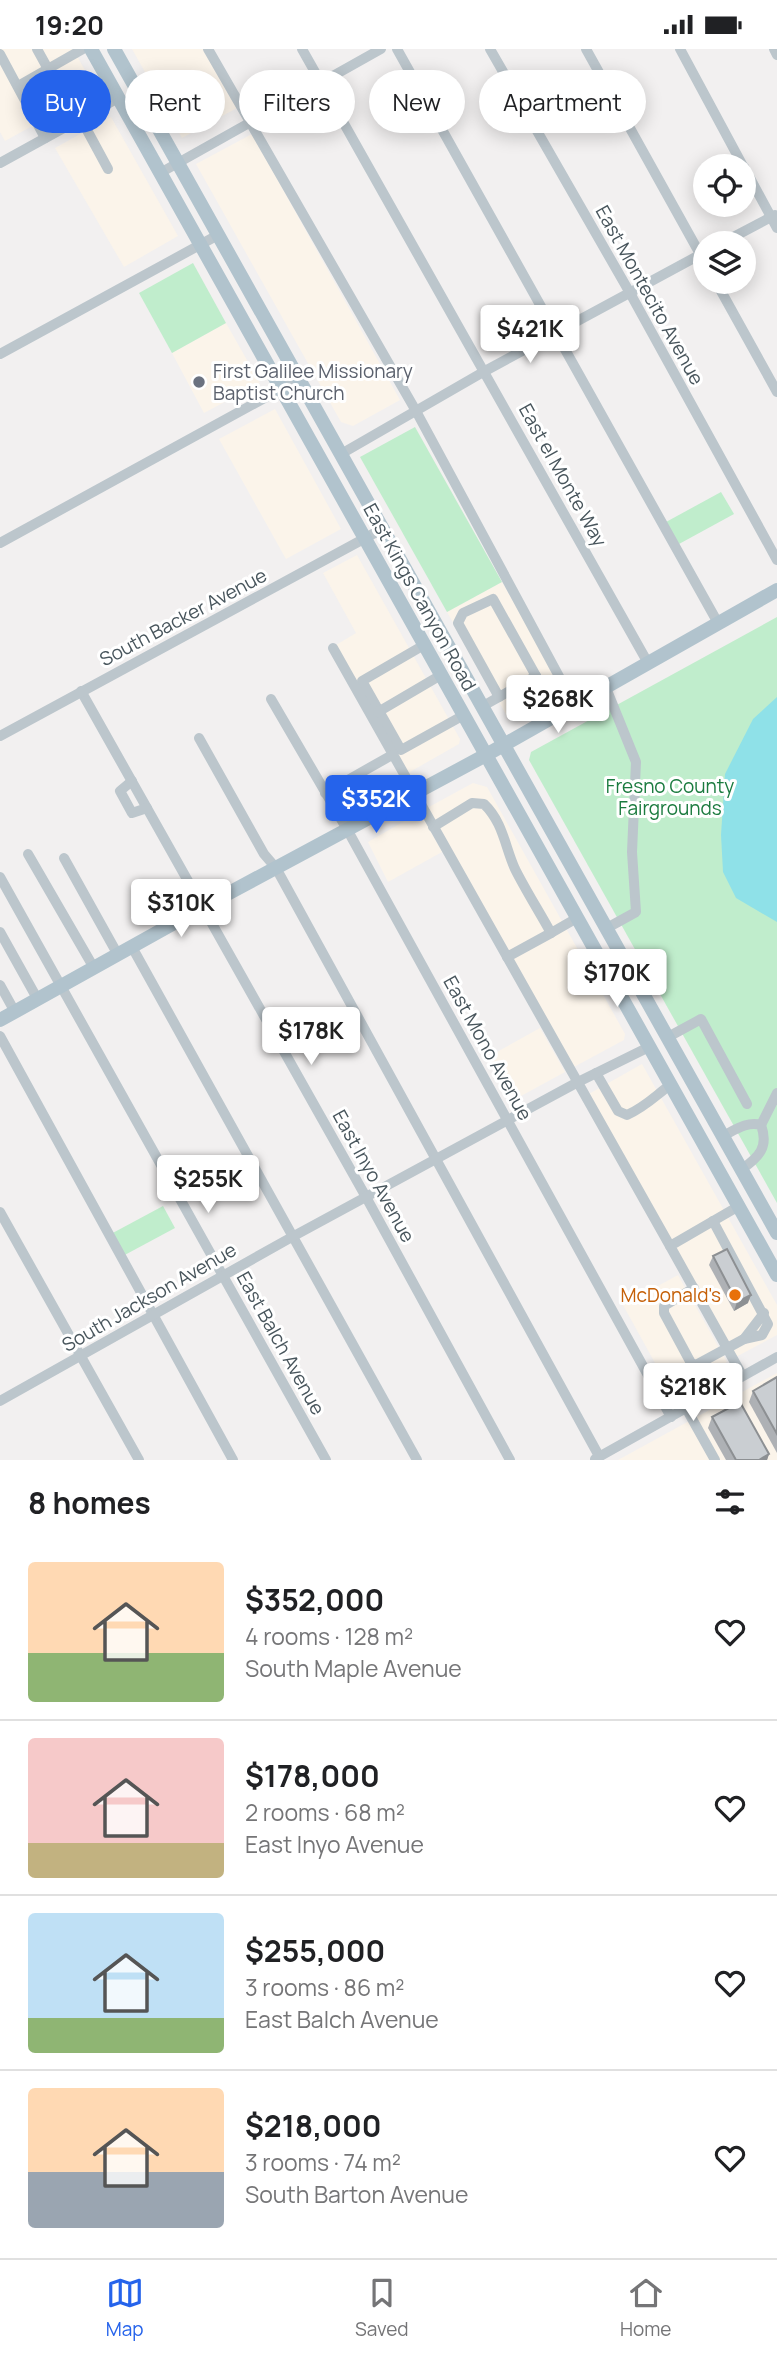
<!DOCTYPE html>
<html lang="en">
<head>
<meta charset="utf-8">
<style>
	body { margin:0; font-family:Manrope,sans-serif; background:#f2f2f2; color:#202124; height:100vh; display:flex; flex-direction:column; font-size:26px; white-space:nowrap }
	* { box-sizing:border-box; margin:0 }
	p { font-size:23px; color:#757577 }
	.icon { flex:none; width:38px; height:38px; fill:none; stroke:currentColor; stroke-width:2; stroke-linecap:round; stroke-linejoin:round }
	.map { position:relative; height:1411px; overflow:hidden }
	.drawer { display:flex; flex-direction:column; background:#fff; flex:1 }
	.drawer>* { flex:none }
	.banner { position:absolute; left:21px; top:21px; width:735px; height:63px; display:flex; gap:14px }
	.tools { position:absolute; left:693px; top:105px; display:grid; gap:14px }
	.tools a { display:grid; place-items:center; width:63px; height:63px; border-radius:50%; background:#fff; box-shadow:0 4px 18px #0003; font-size:35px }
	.price { position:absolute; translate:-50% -60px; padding:0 16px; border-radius:7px; background:#fff; color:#222; font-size:23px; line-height:46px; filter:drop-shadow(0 2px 4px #0008) }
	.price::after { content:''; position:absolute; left:50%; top:42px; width:21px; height:16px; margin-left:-10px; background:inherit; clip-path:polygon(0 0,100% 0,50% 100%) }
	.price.on { background:#2563eb; color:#fff }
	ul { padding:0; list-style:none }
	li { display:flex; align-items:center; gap:21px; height:175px; padding:0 28px }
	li+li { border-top:2px solid #e0e0e0 }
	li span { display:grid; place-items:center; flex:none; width:196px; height:140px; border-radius:7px; color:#555 }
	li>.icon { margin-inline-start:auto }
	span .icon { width:84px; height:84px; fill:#fffc; stroke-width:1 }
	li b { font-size:30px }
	h2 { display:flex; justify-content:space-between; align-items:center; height:84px; padding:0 28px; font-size:30px }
	.chip { padding:0 24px; border-radius:32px; background:#fff; box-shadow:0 4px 18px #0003; font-size:24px; line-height:63px }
	.chip.on { background:#2563eb; color:#fff }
	.status { display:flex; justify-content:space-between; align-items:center; height:49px; padding:0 35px; background:#fff; direction:ltr }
	.status svg { height:19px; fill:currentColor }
	.tabs { display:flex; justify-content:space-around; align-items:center; height:98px; border-top:2px solid #e0e0e0; background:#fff; font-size:19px; color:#757577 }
	.tabs a { display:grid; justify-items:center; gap:4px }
	.tabs .on { color:#2563eb }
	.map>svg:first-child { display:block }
	.commercial { fill:#fbf4ea }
	.green { fill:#c0edcc }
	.water { fill:#8fe1e8 }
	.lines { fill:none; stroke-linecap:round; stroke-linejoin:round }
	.minor { stroke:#bcc6cc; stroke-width:10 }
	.major { stroke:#b1c3cd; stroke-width:14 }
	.wall { fill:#aeb1b5 }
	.shaded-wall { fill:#8d9093 }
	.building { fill:#caced2; stroke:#8d9093; stroke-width:2 }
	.worship-dot { fill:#6b7280; stroke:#fff; stroke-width:2.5 }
	.food-dot { fill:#e8710a; stroke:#fff; stroke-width:2.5 }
	.labels { text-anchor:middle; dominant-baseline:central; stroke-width:6; stroke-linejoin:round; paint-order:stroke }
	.street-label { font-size:19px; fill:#48555c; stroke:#fff }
	.worship-label { font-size:19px; fill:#5b616d; stroke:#fff; text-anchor:start }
	.park-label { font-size:19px; fill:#1b7b3f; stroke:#fff }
	.food-label { font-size:19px; fill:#c56008; stroke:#fff; text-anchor:end }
</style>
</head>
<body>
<div class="status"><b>19:20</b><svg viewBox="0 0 49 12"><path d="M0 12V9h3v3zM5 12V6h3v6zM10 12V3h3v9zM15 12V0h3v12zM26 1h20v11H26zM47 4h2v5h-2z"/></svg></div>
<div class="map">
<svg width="777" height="1411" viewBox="0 0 777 1411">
	<rect width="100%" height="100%" fill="#f2f0f0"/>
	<g class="commercial">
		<path d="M0 0H73L94 37 92 44 5 92 0 83Z"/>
		<path d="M132 0H204L237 59 182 89Z"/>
		<path d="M111 68 178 187 124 218 55 99Z"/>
		<path d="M252 85 400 351 353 377 341 373 196 115Z"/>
		<path d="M226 274 260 334 204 364 172 304Z"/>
		<path d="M275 360 341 480 286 510 219 390Z"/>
		<path d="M357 506 460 690 459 695 408 724 336 596 356 584 323 524Z"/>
		<path d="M502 533 562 639 507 667 447 563Z"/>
		<path d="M473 734 487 738 625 985 624 991 572 1019 427 759Z"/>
		<path d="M420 763 442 803 388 833 368 793Z"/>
		<path d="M540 979 565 1023 510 1053 486 1009Z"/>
		<path d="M642 1015 777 1256V1286L734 1309 587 1046Z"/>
		<path d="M678 1226 727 1313 671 1343 623 1256Z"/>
		<path d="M777 1324V1411H618Z"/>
	</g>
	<g class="green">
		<path d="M193 214 226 274 172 304 139 244Z"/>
		<path d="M415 378 502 533 447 563 360 408Z"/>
		<path d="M721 443 734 465 679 495 666 473Z"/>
		<path d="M777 568V1154L529 711 531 703Z"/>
		<path d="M163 1157 175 1179 121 1208 109 1186Z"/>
	</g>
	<path class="water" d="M777 648V873L736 849 723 823 721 786 725 725 753 670Z"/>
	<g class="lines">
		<g class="minor">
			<path d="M37 0 48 20"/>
			<path d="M208 0 416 362 575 657"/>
			<path d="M302 0 648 614"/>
			<path d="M397 0 718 574"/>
			<path d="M490 0 630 244 777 511"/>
			<path d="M586 0 705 214"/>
			<path d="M680 0 743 117"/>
			<path d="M774 0 777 6"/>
			<path d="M0 5 45 89"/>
			<path d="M18 37 83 0"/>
			<path d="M81 70 108 120"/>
			<path d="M0 114 118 49"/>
			<path d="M744 118 777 179"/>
			<path d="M160 124 381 0"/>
			<path d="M722 194 775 166"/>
			<path d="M716 233 777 343"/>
			<path d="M0 305 218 186"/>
			<path d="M341 405 485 322 705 203"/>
			<path d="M0 494 299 330"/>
			<path d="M424 596 362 632 401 701 464 666"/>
			<path d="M333 599 670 1197"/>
			<path d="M606 639 636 713 632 803 636 863 607 879"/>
			<path d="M81 642 366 1148 510 1411"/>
			<path d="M499 648 458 574 463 564 493 550 536 627"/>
			<path d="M271 650 348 782 671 1368"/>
			<path d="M483 657 536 627 558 666"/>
			<path d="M378 663 441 626"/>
			<path d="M0 687 382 480"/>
			<path d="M199 689 264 805 276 819 599 1407"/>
			<path d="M132 732 120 742 132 764 147 759"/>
			<path d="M325 744 392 706"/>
			<path d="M433 778 472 754 484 755C503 773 505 798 515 820 526 842 539 862 551 884L577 869"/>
			<path d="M28 805 94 919"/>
			<path d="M64 809 118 906"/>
			<path d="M0 828 326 1411"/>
			<path d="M0 883 38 951"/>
			<path d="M132 898 417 1411"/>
			<path d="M507 908 551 884"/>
			<path d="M0 936 15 963"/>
			<path d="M0 987 233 1411"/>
			<path d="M668 988 701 970 747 1055"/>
			<path d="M596 1024 618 1062 627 1066C645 1058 654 1048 670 1036"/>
			<path d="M761 1076 777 1044"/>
			<path d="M723 1087C735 1081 747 1072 761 1076 769 1098 759 1108 742 1120"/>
			<path d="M739 1157 670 1197 742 1326"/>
			<path d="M0 1163 139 1411"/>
			<path d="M713 1172 768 1275 762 1286 744 1290"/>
			<path d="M694 1239 664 1257V1264L691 1314 696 1316 744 1290 764 1264"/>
			<path d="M691 1314C686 1330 690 1338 699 1352"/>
			<path d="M0 1352 292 1188 578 1033 649 998"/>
			<path d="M686 1359 715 1411"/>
			<path d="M595 1410 777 1308"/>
		</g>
		<g class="major">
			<path d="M91 0 777 1226"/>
			<path d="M114 0 777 1184"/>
			<path d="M0 971 203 858 486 706 777 541"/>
		</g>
	</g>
	<g class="wall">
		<path d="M713 1207 748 1254 734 1262 709 1216Z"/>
		<path d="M777 1328V1404L749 1353 753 1342Z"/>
		<path d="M712 1368 769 1405 767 1411H726L708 1379Z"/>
	</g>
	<g class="shaded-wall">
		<path d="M751 1246 748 1254 734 1262 737 1253Z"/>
		<path d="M769 1405 767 1411H759Z"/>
	</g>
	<g class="building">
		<path d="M727 1200 751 1246 737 1253 713 1207Z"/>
		<path d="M777 1328V1385L753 1342Z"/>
		<path d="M740 1353 769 1405 759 1411H736L712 1368Z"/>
	</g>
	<circle class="worship-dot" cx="199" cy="333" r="7"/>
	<circle class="food-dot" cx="735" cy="1246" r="7"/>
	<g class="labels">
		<g class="street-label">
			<text transform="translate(650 246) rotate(61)">East Montecito Avenue</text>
			<text transform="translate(563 426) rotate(61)">East el Monte Way</text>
			<text transform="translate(420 548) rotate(61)">East Kings Canyon Road</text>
			<text transform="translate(183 568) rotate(-28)">South Backer Avenue</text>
			<text transform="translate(488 999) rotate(61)">East Mono Avenue</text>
			<text transform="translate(374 1127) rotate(61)">East Inyo Avenue</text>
			<text transform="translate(149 1248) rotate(-30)">South Jackson Avenue</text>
			<text transform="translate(281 1294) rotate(61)">East Balch Avenue</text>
		</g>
		<g class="worship-label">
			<text x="213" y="322">First Galilee Missionary<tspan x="213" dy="22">Baptist Church</tspan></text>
		</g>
		<g class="park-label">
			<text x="670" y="737">Fresno County<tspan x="670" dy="22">Fairgrounds</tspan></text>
		</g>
		<g class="food-label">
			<text x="721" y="1246">McDonald's</text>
		</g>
	</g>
</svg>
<div class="tools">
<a><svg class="icon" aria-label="locate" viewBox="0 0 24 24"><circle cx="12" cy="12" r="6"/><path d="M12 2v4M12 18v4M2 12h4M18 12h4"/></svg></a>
<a><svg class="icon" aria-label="layers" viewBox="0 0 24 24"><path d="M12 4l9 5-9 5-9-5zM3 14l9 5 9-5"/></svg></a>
</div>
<b class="price" style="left:530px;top:316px">$421K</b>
<b class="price" style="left:558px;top:686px">$268K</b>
<b class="price on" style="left:376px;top:786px">$352K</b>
<b class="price" style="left:181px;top:890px">$310K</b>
<b class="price" style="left:617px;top:960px">$170K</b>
<b class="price" style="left:311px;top:1018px">$178K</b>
<b class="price" style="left:208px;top:1166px">$255K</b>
<b class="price" style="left:693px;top:1374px">$218K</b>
<div class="banner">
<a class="chip on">Buy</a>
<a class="chip">Rent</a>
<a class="chip">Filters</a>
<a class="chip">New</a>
<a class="chip">Apartment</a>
</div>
</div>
<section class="drawer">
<h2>8 homes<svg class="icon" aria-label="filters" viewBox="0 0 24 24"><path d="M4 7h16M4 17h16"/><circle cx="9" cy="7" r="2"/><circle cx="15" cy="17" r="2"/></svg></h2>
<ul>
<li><span style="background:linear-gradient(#ffd9b3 65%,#8fb573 0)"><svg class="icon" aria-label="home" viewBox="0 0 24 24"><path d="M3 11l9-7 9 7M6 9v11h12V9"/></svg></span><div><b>$352,000</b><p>4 rooms · 128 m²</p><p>South Maple Avenue</p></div><svg class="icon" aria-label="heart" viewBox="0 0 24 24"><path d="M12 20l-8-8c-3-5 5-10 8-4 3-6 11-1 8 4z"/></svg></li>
<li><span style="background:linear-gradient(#f6c9c9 75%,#c2b280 0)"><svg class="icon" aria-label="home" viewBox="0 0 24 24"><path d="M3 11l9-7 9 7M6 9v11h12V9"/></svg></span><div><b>$178,000</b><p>2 rooms · 68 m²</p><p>East Inyo Avenue</p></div><svg class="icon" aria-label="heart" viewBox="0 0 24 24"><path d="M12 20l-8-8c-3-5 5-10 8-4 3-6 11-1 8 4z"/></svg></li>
<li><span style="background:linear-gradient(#bfe0f5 75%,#8fb573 0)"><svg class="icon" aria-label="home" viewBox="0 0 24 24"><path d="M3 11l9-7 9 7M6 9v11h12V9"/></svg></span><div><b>$255,000</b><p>3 rooms · 86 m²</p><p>East Balch Avenue</p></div><svg class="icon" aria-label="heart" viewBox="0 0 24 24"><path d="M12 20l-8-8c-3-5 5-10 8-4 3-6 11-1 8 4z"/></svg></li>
<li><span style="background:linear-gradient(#ffd9b3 60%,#9aa5b1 0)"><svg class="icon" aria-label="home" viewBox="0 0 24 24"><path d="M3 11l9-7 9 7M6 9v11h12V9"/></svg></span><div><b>$218,000</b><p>3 rooms · 74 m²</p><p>South Barton Avenue</p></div><svg class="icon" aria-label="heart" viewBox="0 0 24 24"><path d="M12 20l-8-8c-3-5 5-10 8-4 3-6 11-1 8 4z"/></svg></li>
</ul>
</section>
<nav class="tabs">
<a class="on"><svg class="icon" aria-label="map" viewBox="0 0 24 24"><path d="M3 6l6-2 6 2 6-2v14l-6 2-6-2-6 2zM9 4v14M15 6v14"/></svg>Map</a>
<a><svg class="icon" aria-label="saved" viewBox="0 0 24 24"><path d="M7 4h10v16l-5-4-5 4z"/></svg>Saved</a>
<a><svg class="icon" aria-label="home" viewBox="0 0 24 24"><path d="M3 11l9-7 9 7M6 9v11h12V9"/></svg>Home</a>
</nav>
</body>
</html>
